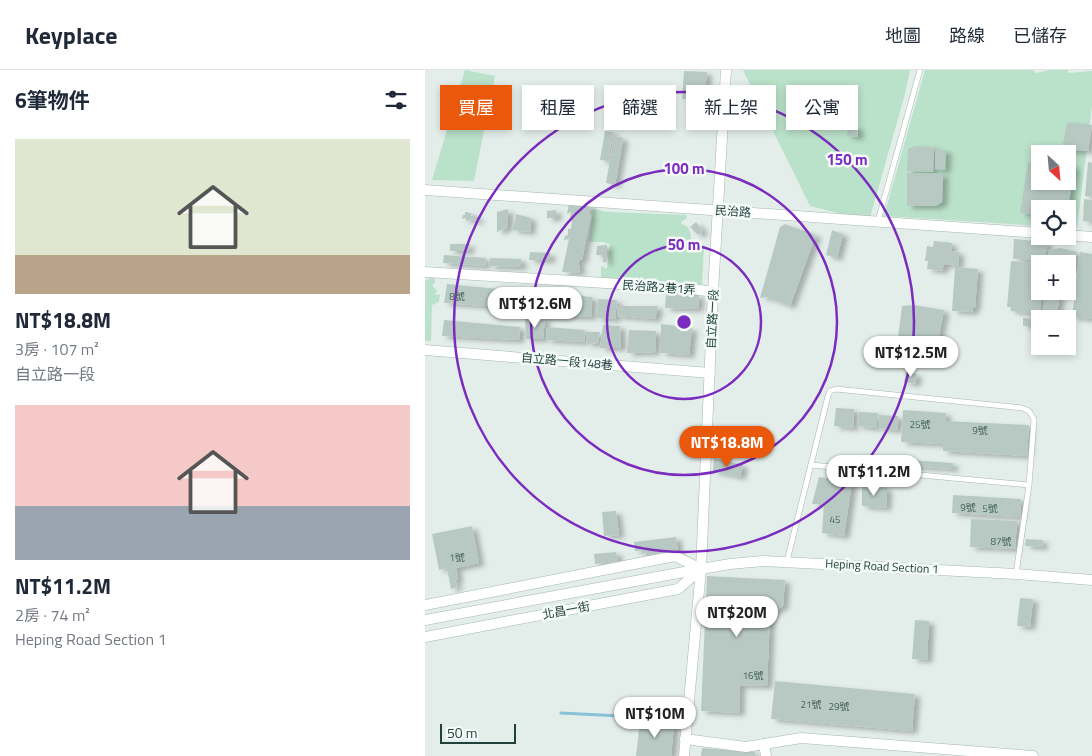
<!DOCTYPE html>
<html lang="zh-TW">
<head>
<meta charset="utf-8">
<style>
	body { margin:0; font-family:"Titillium Web","Noto Sans TC",sans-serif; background:#f6f6f7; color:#1f2937; height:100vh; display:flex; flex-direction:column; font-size:19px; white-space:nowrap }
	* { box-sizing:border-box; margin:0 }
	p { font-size:16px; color:#747a83 }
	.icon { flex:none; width:28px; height:28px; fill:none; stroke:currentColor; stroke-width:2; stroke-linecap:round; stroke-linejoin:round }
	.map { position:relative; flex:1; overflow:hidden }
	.sheet { display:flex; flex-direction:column; background:#fff; width:425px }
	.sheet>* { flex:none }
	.hud { position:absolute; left:15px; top:15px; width:475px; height:45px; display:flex; gap:10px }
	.needle { width:32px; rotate:154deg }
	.buttons { position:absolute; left:606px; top:75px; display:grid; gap:10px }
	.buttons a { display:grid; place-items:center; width:45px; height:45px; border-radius:0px; background:#fff; box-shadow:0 2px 8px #0003; font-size:25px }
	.scale { position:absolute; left:15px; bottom:12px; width:76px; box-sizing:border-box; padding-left:5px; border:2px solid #21413c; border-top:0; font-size:14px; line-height:18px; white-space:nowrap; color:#21413c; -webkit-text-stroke:4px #f4faf7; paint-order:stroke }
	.price { position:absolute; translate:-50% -42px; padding:0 11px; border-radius:18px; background:#fff; color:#222; font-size:16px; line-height:32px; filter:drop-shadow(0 1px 2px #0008) }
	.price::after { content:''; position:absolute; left:50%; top:30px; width:15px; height:11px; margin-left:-8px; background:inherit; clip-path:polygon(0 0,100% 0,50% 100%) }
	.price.on { background:#ea580c; color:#fff }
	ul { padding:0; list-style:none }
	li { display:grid; align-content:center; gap:10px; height:265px; padding:0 15px }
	li span { display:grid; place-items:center; height:155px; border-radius:0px; color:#555 }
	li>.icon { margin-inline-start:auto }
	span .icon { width:90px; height:90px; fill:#fffc; stroke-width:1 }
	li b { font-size:21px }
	h2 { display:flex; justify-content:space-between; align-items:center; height:60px; padding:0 15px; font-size:21px }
	.chip { padding:0 18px; border-radius:0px; background:#fff; box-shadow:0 2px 8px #0003; font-size:18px; line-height:45px }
	.chip.on { background:#ea580c; color:#fff }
	header { display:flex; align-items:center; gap:30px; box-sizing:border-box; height:70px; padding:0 25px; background:#fff; border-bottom:1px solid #e0e1e3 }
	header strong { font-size:24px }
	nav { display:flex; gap:28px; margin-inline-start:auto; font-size:18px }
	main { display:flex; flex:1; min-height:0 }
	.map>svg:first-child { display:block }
	.green { fill:#bae1c9; fill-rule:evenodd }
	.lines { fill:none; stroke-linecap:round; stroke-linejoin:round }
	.stream { stroke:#87c2d7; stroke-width:3 }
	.building { fill:#b8c9c3; filter:url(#shadow) }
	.lane-casing { stroke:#a5b7b2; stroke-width:6 }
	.street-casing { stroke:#a5b7b2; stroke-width:11 }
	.lane { stroke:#fff; stroke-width:5 }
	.street { stroke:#fff; stroke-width:10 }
	.ring { fill:none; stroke:#7b2cbf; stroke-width:2.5 }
	.labels { text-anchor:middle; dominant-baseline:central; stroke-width:5; stroke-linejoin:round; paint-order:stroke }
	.number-label { font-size:10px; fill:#47635e }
	.street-label { font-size:12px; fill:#21413c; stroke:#f4faf7 }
	.centre { fill:#7b2cbf; stroke:#f4faf7; stroke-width:2.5 }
	.ring-label { font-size:15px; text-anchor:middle; font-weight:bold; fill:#7b2cbf; stroke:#f4faf7; stroke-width:5; stroke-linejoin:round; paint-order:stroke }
</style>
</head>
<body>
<header>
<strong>Keyplace</strong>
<nav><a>地圖</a><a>路線</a><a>已儲存</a></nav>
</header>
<main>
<section class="sheet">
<h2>6筆物件<svg class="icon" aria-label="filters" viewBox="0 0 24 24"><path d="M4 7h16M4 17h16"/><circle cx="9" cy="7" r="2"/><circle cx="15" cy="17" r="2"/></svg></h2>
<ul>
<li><span style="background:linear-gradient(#dfe7d0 75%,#b9a48a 0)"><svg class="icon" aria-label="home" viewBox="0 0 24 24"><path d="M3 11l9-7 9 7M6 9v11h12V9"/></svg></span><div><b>NT$18.8M</b><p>3房 · 107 m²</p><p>自立路一段</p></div></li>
<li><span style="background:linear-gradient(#f6c9c9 65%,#9aa5b1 0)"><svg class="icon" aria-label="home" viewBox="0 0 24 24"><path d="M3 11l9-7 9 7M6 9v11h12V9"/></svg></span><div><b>NT$11.2M</b><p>2房 · 74 m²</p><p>Heping Road Section 1</p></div></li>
</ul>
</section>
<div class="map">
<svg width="667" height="686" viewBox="0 0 667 686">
	<defs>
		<filter id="shadow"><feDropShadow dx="5.5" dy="3" stdDeviation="2.5" flood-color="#0004"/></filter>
	</defs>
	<rect width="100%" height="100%" fill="#e3eeea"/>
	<g class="green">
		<path d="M40 0 70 6 49 111 7 110Z"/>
		<path d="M318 0H485L480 24 444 151 385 136Z"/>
		<path d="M500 0H608L611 3 625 0H643V3L667 1V36L652 158H643L642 139H615V156L459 146ZM615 84H642V111H615Z"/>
		<path d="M168 139 183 142 261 145 262 148 257 151 256 154C267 156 266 165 266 176L279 175 277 215 176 210V196L182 199 185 174 178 172H164Z"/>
		<path d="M9 206 10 213 7 215 12 221 10 224 15 225 14 232 7 235 6 271H0V211Z"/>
	</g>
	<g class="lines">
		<path class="stream" d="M136 643 215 647"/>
	</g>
	<g class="building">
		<path d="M259 1 282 2 279 29H257Z"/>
		<path d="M642 52 667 55 663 81 637 80Z"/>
		<path d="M423 56 433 57V67L422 66Z"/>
		<path d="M180 61 188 62 183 91 175 90Z"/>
		<path d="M189 66 198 68 190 115 181 113Z"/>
		<path d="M490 76 509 77 508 102 482 101 483 79Z"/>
		<path d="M510 80H521L520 100 510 99Z"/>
		<path d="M603 92 615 94V111H642V94H647L646 97H649L643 139H615V145L595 143Z"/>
		<path d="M663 92 667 93V127L660 126Z"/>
		<path d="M482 103 518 104 517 132 511 136H482Z"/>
		<path d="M659 129 667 130V152L658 151Z"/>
		<path d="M144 133 166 135 164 143 166 145 157 190H155L153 194 155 196 154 203 137 202 144 169 139 170 140 166 143 165V159H146L147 152 145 148 146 142 142 144Z"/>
		<path d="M83 139V157L72 162V142Z"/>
		<path d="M131 140V148H122V141Z"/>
		<path d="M40 142 46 143V146L49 145 50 147H53V152L47 149 41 151V148L37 149 38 145H40Z"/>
		<path d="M91 144 106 148 105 162 87 160 88 153H90Z"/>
		<path d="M271 152 278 161 273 165 265 157Z"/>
		<path d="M360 154 391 165 365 236 342 227 335 228 355 157Z"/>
		<path d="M407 160 418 164 412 188 401 185Z"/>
		<path d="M589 169 622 172 620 191 588 189Z"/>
		<path d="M509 171 527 173 526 181 534 182 533 196 519 194 517 201 502 199 503 191H500L502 176 508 177Z"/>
		<path d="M25 174H45L43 181H25Z"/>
		<path d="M182 175V192H178V185H171L172 176Z"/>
		<path d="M636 178 652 182 649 194H651L649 202 647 203 645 210H642V194H622L624 180Z"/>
		<path d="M105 182 125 183V190H104Z"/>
		<path d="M655 182 667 184V249L647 247 650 224 638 222 642 221V213L651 210Z"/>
		<path d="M19 185 61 188 60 196 18 193Z"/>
		<path d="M65 188 96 189V197L64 196Z"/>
		<path d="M586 191 615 193V221H617L615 244 586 241V237H582Z"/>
		<path d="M530 197 553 199 550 238H548V242L527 241Z"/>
		<path d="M22 214 104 222 103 239 19 233Z"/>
		<path d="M621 221H635L632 245 618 243Z"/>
		<path d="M108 222 167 227 166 247 105 246Z"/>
		<path d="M241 224 274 225 273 239 240 238Z"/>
		<path d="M173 229 192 230 190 249 171 248Z"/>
		<path d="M488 235 519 240 510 286 505 289 471 284 477 236Z"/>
		<path d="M193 236H233L230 249 192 246Z"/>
		<path d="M598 248 612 249 611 256H598Z"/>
		<path d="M100 249H120L118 269H101Z"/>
		<path d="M19 250 95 257 94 270 17 266Z"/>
		<path d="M236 254 267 258 264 285 236 283Z"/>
		<path d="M178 255 195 256 196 278H175Z"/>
		<path d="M122 257 160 260 159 272 121 270Z"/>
		<path d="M204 260 231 261 230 282 202 283Z"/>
		<path d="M161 262H175L173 273 162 274Z"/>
		<path d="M481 302 492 304 490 314 479 312Z"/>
		<path d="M411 338 429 339 428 358 409 356Z"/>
		<path d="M478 340 521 343 520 351 604 355 602 386 518 381V374L476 372Z"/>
		<path d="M434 342 453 343 451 358 432 356Z"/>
		<path d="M454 345 473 346 472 360 453 358Z"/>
		<path d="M289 388 318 395 315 407 288 401Z"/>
		<path d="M469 389 528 393V399L469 395Z"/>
		<path d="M394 407 427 412 419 466 397 463 399 434H387Z"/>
		<path d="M437 415 462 418 461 438 437 436Z"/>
		<path d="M528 425 596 429 595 447 527 443Z"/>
		<path d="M191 441 194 465 179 466 177 442Z"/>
		<path d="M546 449 592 451 590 479 545 477Z"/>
		<path d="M47 456 54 493 31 498 33 509 30 510 32 517 26 519 22 498 14 500 7 464Z"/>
		<path d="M251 467 253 483 221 487 220 480 210 481 209 472Z"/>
		<path d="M601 469 618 470 617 477 600 476Z"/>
		<path d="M191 482 193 492 170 494 169 484Z"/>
		<path d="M282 506 360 510 358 536 345 544 342 616 315 615 314 643 276 641Z"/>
		<path d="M595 528 608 529 605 557 592 556Z"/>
		<path d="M490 550 504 551 502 590 487 589Z"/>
		<path d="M350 611 490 624 487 661 346 649Z"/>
		<path d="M215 651 249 654 246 686H211Z"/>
		<path d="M277 678 330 682V686H276Z"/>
	</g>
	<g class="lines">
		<defs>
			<g id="lane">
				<path d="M453 151 495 0"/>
				<path d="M386 395 604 415"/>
				<path d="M362 491 403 326 405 321 411 319 597 338 604 341 609 349 604 415 591 504"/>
			</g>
			<g id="street">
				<path d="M0 120 615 163"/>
				<path d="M642 165 667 167"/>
				<path d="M0 202 261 218 288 222"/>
				<path d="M0 280 285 303"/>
				<path d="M0 535 250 486 276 499"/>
				<path d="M0 550 248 504 305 494 338 491 591 504 667 510"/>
				<path d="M0 567 253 519 275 500"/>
				<path d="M260 669 321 677 376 668 608 686"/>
				<path d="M339 674 341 686"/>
				<path d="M259 686 276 499 288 222 301 0"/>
			</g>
		</defs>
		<use href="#lane" class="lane-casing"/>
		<use href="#street" class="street-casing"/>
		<use href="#lane" class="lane"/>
		<use href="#street" class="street"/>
	</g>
	<g class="ring">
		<circle cx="259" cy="252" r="77"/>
		<circle cx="259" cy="252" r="153"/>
		<circle cx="259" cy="252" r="230"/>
	</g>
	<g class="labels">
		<g class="number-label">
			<text x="32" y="226">8號</text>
			<text x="495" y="354">25號</text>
			<text x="555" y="360">9號</text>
			<text x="543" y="437">9號</text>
			<text x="565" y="438">5號</text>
			<text x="410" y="449">45</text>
			<text x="576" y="471">87號</text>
			<text x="32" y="487">1號</text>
			<text x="328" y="605">16號</text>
			<text x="386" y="634">21號</text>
			<text x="414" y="636">29號</text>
		</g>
		<g class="street-label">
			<text transform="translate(308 141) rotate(4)">民治路</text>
			<text transform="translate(234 217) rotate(4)">民治路2巷1弄</text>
			<text transform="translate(287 249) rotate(-87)">自立路一段</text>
			<text transform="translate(142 291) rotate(5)">自立路一段148巷</text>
			<text transform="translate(457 496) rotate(3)">Heping Road Section 1</text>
			<text transform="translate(141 540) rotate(-11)">北昌一街</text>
		</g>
	</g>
	<circle cx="259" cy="252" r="8" class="centre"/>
	<g class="ring-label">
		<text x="422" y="95">150 m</text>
		<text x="259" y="104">100 m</text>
		<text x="259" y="180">50 m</text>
	</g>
</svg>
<div class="buttons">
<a><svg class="needle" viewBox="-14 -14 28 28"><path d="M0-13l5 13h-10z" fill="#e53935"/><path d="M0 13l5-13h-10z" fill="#747a83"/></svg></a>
<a><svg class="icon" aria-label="locate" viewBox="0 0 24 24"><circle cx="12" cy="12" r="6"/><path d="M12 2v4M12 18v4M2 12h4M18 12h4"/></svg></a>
<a>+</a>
<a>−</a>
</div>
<div class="scale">50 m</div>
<b class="price" style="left:110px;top:259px">NT$12.6M</b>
<b class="price" style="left:486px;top:308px">NT$12.5M</b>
<b class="price on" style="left:302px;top:398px">NT$18.8M</b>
<b class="price" style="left:449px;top:427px">NT$11.2M</b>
<b class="price" style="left:312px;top:568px">NT$20M</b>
<b class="price" style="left:230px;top:669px">NT$10M</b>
<div class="hud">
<a class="chip on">買屋</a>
<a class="chip">租屋</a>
<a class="chip">篩選</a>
<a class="chip">新上架</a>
<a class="chip">公寓</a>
</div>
</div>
</main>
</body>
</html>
